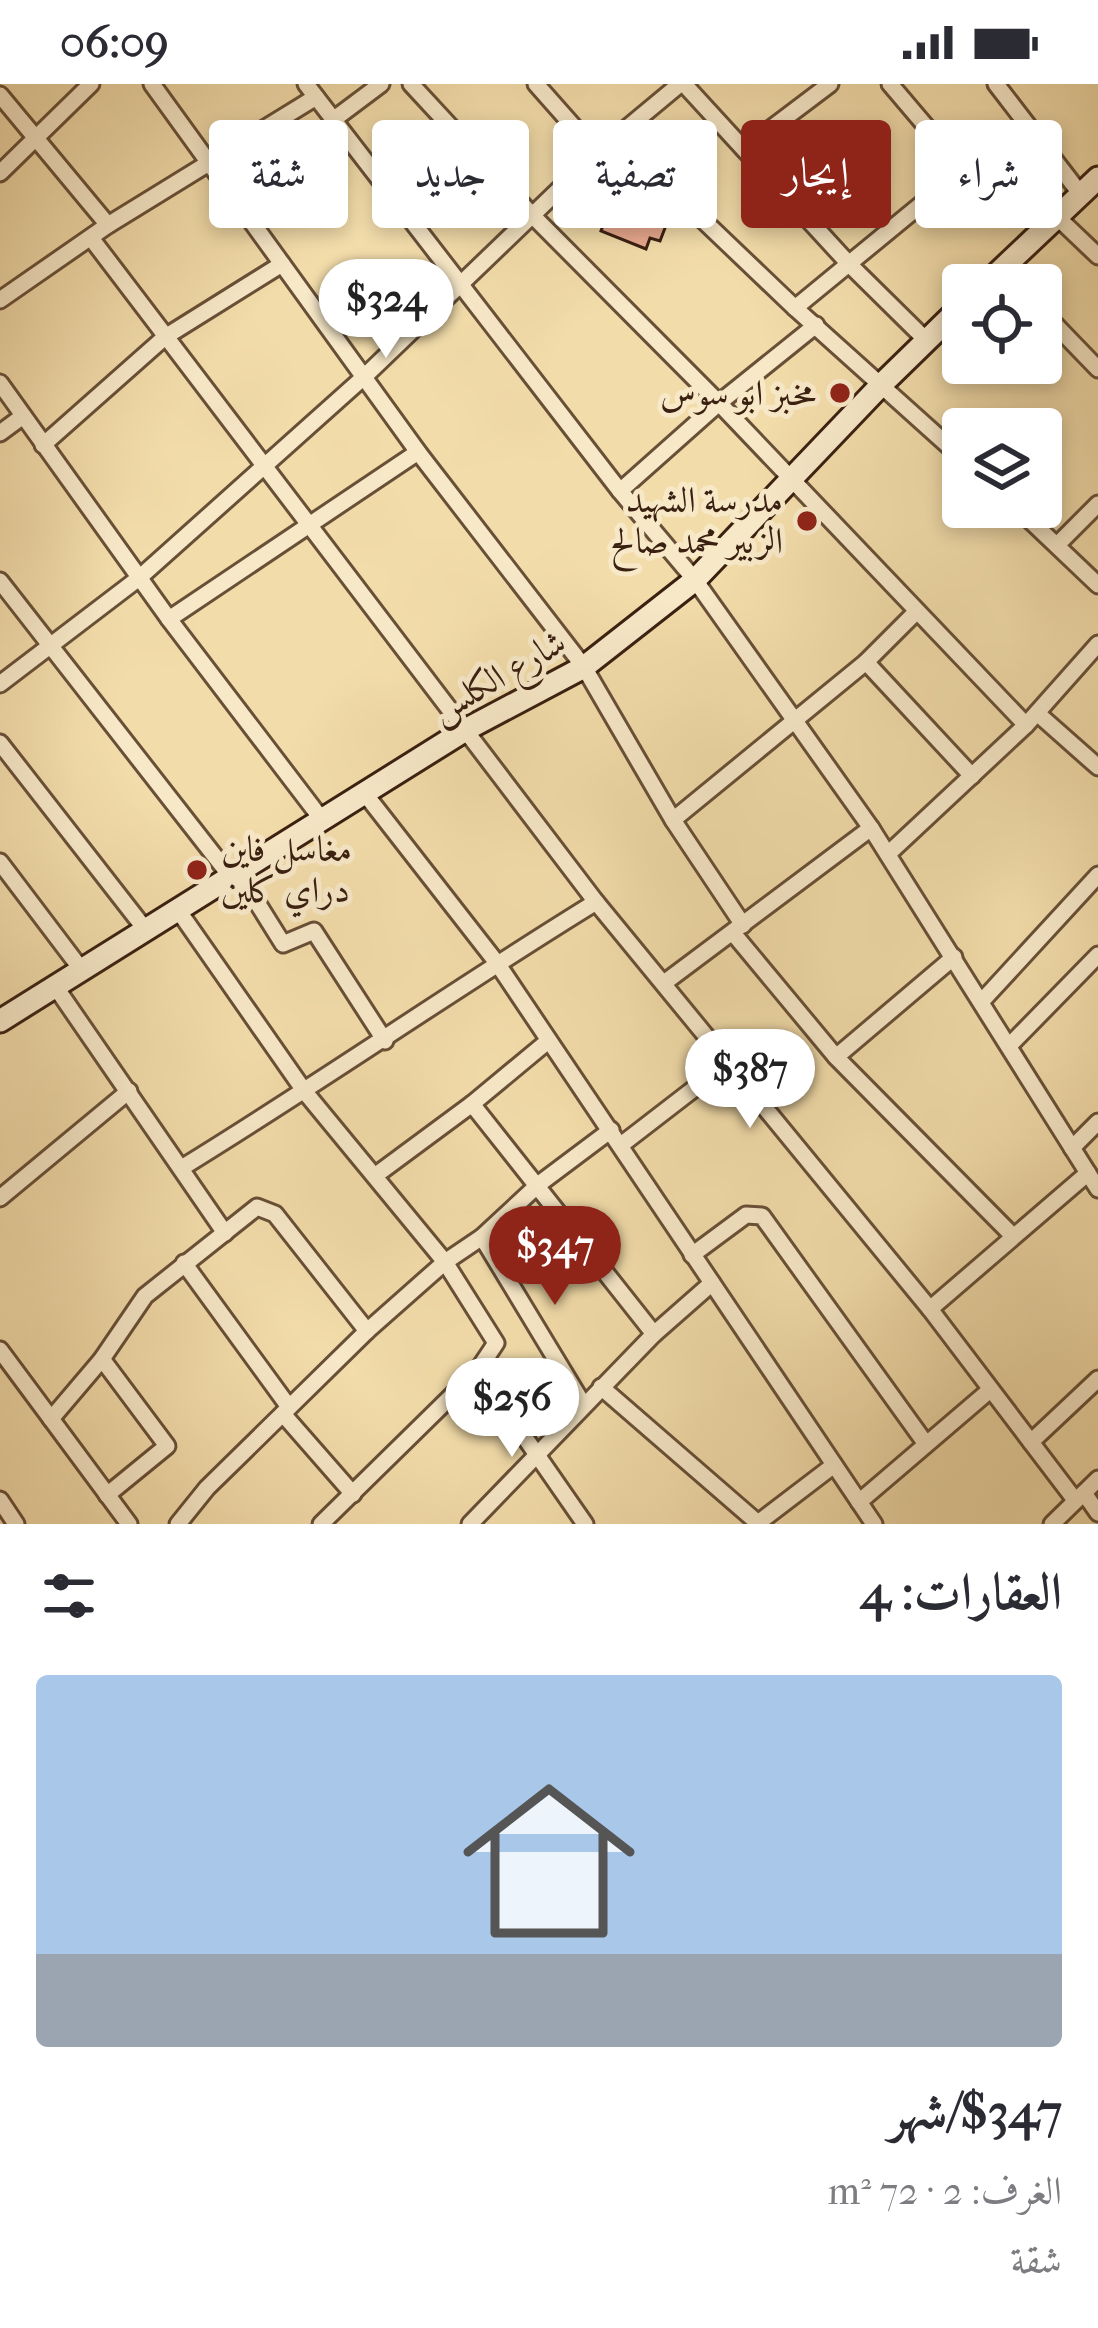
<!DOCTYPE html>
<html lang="ar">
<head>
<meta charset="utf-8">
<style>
	body { margin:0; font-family:"IM FELL French Canon",Amiri,serif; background:#f2f2f3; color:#2b2b33; direction:rtl; height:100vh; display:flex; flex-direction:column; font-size:45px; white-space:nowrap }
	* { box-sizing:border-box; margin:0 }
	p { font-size:39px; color:#7c7c81 }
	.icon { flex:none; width:66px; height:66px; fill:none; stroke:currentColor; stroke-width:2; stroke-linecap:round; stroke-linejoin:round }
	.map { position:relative; height:1440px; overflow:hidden; direction:ltr }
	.sheet { display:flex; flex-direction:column; background:#fff; flex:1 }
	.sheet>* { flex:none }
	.guide { position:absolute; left:36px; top:36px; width:1026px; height:108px; direction:rtl; display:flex; gap:24px }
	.buttons { position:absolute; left:942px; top:180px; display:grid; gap:24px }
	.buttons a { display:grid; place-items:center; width:120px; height:120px; border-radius:12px; background:#fff; box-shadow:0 6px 18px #0003; font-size:60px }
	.price { position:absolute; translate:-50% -102px; padding:0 27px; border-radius:42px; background:#fff; color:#222; font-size:39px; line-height:78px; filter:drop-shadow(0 3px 6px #0008) }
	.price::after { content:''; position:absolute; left:50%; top:72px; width:36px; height:27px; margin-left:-18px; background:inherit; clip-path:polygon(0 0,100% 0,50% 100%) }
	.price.active { background:#8f2418; color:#fff }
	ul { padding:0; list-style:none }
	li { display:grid; align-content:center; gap:24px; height:636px; padding:0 36px }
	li+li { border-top:3px solid #e1e1e2 }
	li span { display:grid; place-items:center; height:372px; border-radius:12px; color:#555 }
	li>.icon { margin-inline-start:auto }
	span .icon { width:216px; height:216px; fill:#fffc; stroke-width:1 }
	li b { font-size:51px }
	h2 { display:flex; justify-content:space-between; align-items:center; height:144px; padding:0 36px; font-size:51px }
	.pill { padding:0 42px; border-radius:12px; background:#fff; box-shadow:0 6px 18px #0003; font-size:42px; line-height:108px }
	.pill.active { background:#8f2418; color:#fff }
	.status { display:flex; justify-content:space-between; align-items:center; height:84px; padding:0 60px; background:#fff; direction:ltr }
	.status svg { height:33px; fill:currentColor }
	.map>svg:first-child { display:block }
	.building { fill:#eaaa90; stroke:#3a2011; stroke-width:3 }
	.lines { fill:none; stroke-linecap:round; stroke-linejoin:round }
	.street-casing { stroke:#684f37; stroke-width:21 }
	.secondary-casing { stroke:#3a2011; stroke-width:27 }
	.street { stroke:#f7e8c8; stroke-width:15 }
	.secondary { stroke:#f7e8c8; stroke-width:21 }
	.poi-dot { fill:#8f2418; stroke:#f7e8c8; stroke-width:4.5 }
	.labels { text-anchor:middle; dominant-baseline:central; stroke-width:10; stroke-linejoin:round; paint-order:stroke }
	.poi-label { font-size:36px; fill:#3a2011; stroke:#f7e8c8; text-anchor:end }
	.street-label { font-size:36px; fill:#3a2011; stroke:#f7e8c8 }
</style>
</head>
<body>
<div class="status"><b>06:09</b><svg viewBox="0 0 49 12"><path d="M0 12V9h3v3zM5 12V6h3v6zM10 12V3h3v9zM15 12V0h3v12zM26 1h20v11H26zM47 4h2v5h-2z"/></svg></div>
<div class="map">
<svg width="1098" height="1440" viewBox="0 0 1098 1440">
	<rect width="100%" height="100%" fill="#f2dcaa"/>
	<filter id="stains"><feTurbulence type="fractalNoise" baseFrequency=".00167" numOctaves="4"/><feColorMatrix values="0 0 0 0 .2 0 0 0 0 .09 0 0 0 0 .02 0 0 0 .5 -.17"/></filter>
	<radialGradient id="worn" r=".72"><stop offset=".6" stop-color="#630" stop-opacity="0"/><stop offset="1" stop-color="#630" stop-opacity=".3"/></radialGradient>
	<path class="building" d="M622 97 665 116 660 127 670 131 660 157 650 154 646 165 601 147 608 127 603 125 607 114 614 117Z"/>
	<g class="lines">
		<defs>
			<g id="street">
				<path d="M152 0 418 368 584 583 673 736 743 841"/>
				<path d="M306 0 620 407 695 496 871 744 1098 1105"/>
				<path d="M411 0 533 132 719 319 1026 641"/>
				<path d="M536 0 597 69"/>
				<path d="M684 0 849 180 926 256"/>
				<path d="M890 0 963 86"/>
				<path d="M996 0 1079 108"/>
				<path d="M0 11 108 141"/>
				<path d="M333 36 381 0"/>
				<path d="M616 53 795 224 963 375"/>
				<path d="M744 65 830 0"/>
				<path d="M0 89 91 0"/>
				<path d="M1055 131 1098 172"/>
				<path d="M91 154 596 818 930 1225 1075 1416"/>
				<path d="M0 216 108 141 316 13"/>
				<path d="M795 224 963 86 1025 40"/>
				<path d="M1041 226 1098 285"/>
				<path d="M0 299 169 535 323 737"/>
				<path d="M0 349 23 332"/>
				<path d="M43 361 165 253 282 180"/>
				<path d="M620 407 719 319 816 241"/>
				<path d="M1016 423 1098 501"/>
				<path d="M1057 461 1098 420"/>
				<path d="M0 497 231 793"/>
				<path d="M169 535 418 368"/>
				<path d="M866 578 972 692"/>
				<path d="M0 600 139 494 365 292 597 69 680 0"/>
				<path d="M1037 629 1098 683"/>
				<path d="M0 659 145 845"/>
				<path d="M366 711 497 879 874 1440"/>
				<path d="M673 736 866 578 916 528"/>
				<path d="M888 770 1026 641 1098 560"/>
				<path d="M0 778 81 885"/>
				<path d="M238 788 283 860 314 847 385 957"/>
				<path d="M178 826 305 1008 445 1178 496 1259 478 1286 321 1440"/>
				<path d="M733 849 836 973 1013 1152"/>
				<path d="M664 899 871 744"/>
				<path d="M55 902 225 1149"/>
				<path d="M982 917 1098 791"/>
				<path d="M1010 961 1098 871"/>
				<path d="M836 973 954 873"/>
				<path d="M472 1020 654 1250"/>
				<path d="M621 1061 726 980"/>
				<path d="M1072 1064 1098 1038"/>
				<path d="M183 1083C323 997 456 904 596 818"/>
				<path d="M376 1091 472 1020 548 957"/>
				<path d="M0 1114 129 1007"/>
				<path d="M482 1153 583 1320"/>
				<path d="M692 1171 746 1131 762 1132 926 1360"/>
				<path d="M184 1179 289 1323"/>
				<path d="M930 1225 1088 1089"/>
				<path d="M0 1266 129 1440"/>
				<path d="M102 1275 167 1362 107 1411"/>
				<path d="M478 1286 585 1440"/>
				<path d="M601 1303 759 1440"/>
				<path d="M283 1330 353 1410"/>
				<path d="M51 1335 102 1275 145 1212 257 1123 275 1130 367 1247"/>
				<path d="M1031 1358 1098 1295"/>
				<path d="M1084 1409 1098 1429"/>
				<path d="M0 1416 16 1440"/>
				<path d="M859 1418 990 1306"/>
				<path d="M758 1439 834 1381"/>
				<path d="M178 1440 207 1404 367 1247 445 1178 482 1153 539 1100 611 1046"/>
				<path d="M470 1440 654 1250 712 1199"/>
				<path d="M1052 1440 1098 1395"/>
			</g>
			<g id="secondary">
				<path d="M985 201 1098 94"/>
				<path d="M0 937 467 645 584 583 695 496 882 300 963 221"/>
			</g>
		</defs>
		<use href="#street" class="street-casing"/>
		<use href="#secondary" class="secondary-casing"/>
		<use href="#street" class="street"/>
		<use href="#secondary" class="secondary"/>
	</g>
	<g class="poi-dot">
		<circle cx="840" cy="309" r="12"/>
		<circle cx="807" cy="437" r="12"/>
		<circle cx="197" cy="786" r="12"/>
	</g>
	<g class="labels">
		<g class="poi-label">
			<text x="816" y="309">مخبز ابو سوس</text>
			<text x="783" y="416">مدرسة الشهيد<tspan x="783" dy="41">الزبير محمد صالح</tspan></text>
			<text x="221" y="765" text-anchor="start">مغاسل فاين<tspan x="221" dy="41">دراي كلين</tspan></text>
		</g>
		<g class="street-label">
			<text transform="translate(498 592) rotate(-30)">شارع الكلس</text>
		</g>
	</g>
	<rect width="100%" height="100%" filter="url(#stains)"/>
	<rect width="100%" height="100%" fill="url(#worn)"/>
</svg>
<div class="buttons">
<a><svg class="icon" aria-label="locate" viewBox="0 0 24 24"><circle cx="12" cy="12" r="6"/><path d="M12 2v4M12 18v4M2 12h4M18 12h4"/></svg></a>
<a><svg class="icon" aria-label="layers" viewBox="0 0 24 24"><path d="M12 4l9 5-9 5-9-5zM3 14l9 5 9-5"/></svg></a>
</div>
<b class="price" style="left:386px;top:277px">$324</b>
<b class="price" style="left:750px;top:1047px">$387</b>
<b class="price active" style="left:555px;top:1224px">$347</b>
<b class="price" style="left:512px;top:1376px">$256</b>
<div class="guide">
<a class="pill">شراء</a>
<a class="pill active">إيجار</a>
<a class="pill">تصفية</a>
<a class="pill">جديد</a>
<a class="pill">شقة</a>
</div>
</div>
<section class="sheet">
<h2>العقارات: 4<svg class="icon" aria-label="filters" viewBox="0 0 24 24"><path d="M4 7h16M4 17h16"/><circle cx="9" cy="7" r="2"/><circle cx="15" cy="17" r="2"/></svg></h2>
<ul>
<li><span style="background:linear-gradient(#a9c7e8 75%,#9aa5b1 0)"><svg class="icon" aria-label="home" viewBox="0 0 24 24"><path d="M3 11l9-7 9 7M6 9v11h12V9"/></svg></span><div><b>$347/شهر</b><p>الغرف: 2 · 72 m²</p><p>شقة</p></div></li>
</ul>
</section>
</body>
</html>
